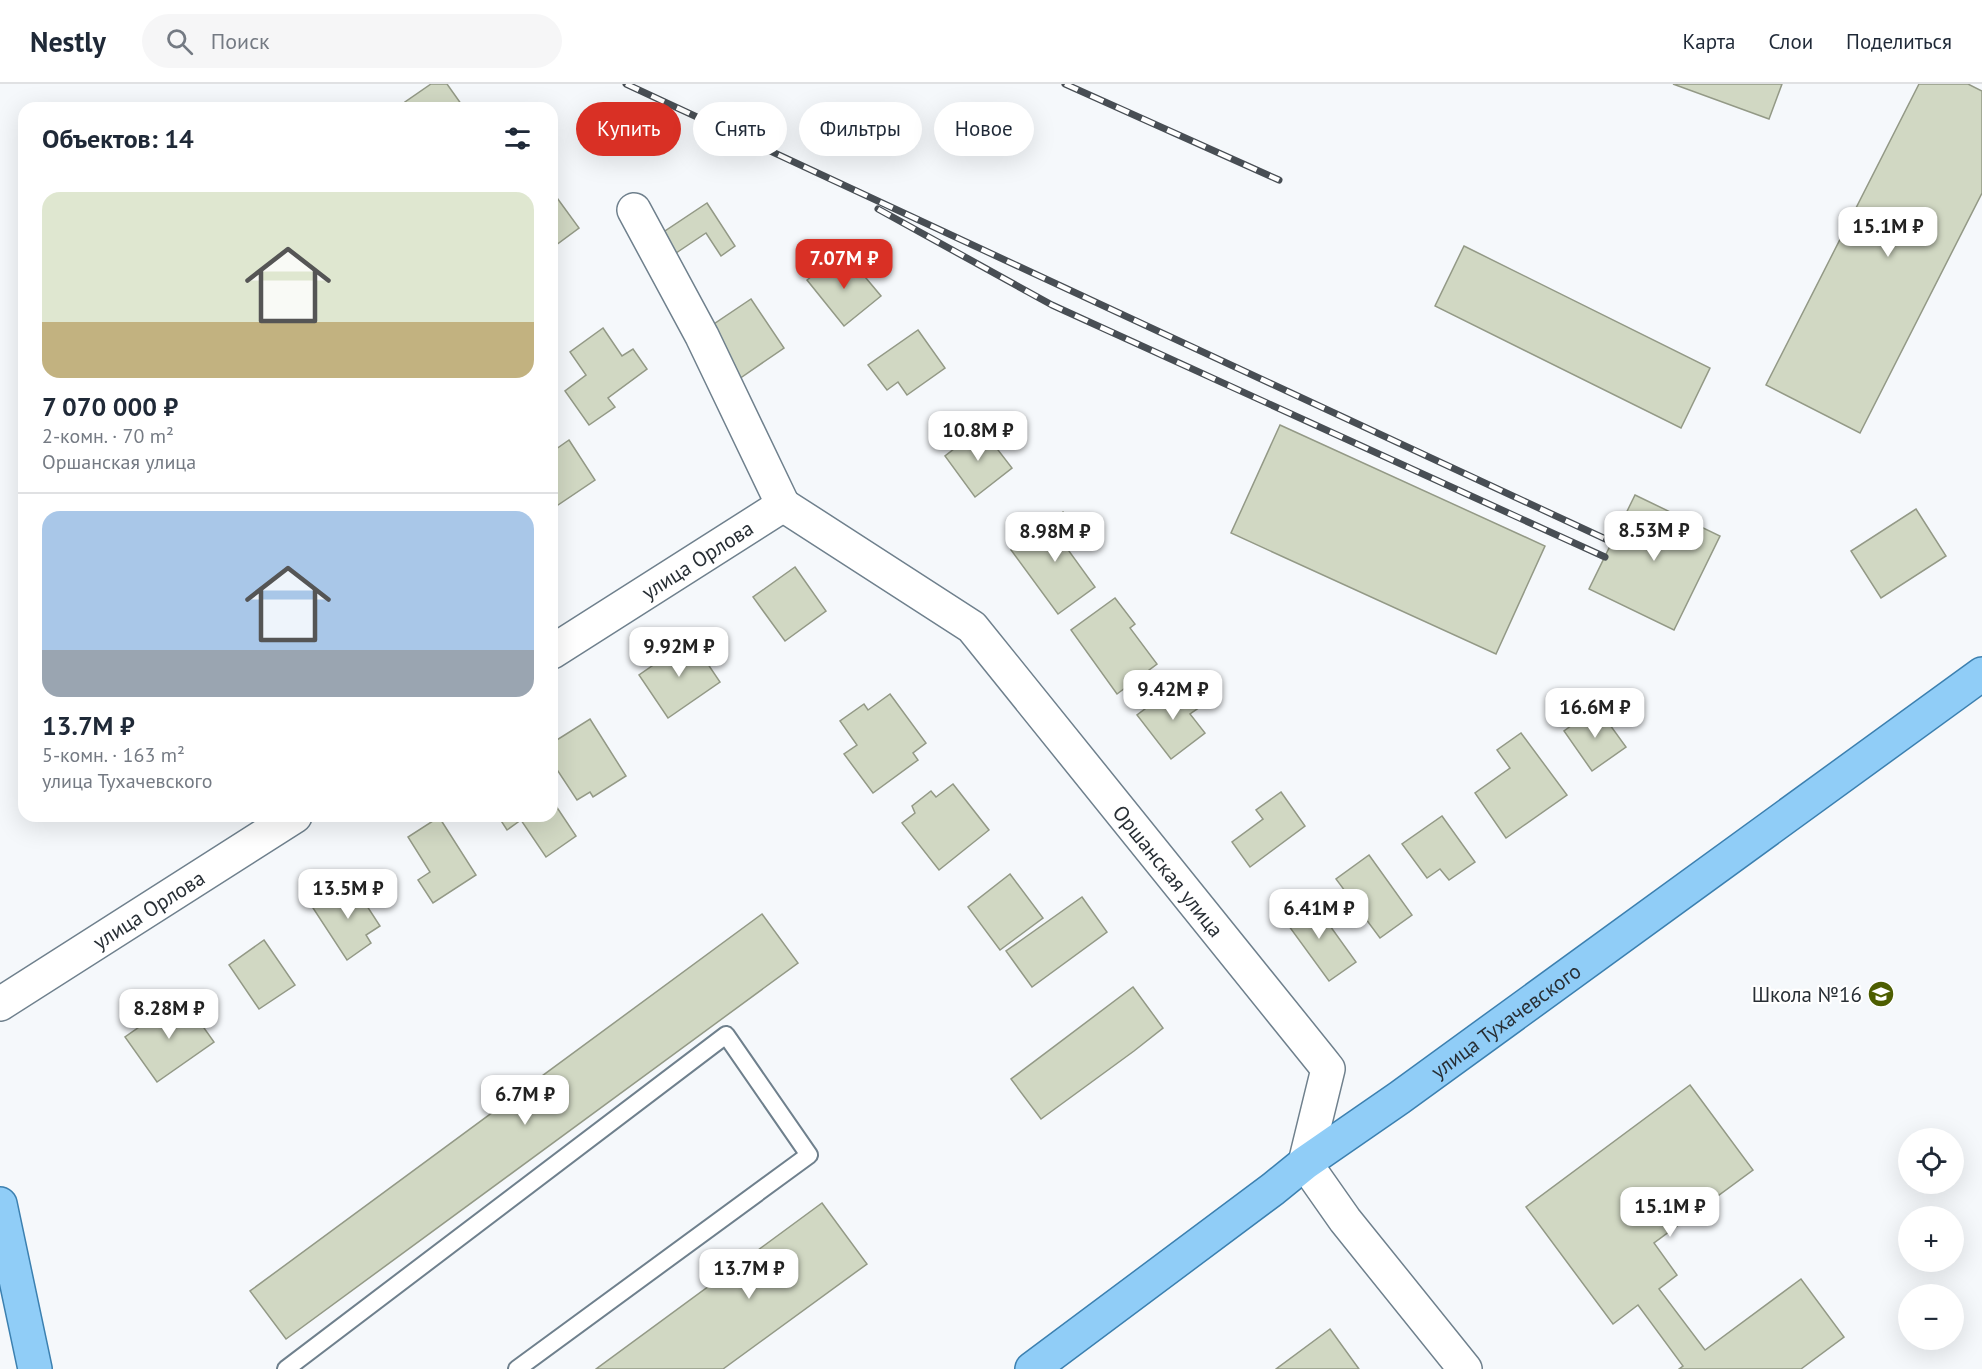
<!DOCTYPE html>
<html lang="ru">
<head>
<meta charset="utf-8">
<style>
	body { margin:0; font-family:"PT Sans",sans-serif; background:#f6f6f7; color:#1f2937; height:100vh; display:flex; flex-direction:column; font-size:22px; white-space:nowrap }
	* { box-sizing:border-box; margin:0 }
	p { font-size:20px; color:#747a83 }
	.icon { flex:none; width:33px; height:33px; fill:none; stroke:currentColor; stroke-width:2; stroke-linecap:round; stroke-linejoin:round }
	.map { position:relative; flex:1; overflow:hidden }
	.side { position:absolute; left:18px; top:18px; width:540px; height:720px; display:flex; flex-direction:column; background:#fff; border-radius:18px; box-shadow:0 6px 24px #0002 }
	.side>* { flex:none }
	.guide { position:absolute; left:576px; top:18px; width:570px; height:54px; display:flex; gap:12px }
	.tools { position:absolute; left:1898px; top:1044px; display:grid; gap:12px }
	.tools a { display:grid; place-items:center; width:66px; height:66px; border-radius:50%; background:#fff; box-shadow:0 6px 24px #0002; font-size:30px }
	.price { position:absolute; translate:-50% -51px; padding:0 14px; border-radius:12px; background:#fff; color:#222; font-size:20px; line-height:39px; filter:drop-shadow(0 2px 3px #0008) }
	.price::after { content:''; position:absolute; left:50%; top:36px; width:18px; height:14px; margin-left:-9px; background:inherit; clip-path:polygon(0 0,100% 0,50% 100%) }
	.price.selected { background:#d93025; color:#fff }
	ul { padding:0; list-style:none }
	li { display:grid; align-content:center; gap:12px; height:318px; padding:0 24px }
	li+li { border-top:2px solid #e0e1e3 }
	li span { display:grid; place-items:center; height:186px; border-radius:18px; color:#555 }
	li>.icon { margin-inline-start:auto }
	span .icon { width:108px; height:108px; fill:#fffc; stroke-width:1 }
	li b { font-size:26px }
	h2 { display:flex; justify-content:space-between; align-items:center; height:72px; padding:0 24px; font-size:26px }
	.chip { padding:0 21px; border-radius:27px; background:#fff; box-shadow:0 6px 24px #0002; font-size:21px; line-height:54px }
	.chip.selected { background:#d93025; color:#fff }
	header { display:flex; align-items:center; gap:36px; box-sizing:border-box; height:84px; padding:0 30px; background:#fff; border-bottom:2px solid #e0e1e3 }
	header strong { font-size:28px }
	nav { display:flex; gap:33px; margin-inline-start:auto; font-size:21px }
	.search { width:420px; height:54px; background:#f6f6f7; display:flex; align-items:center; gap:15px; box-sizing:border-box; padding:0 21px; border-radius:33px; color:#747a83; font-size:22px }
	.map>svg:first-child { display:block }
	.building { fill:#d1d8c3; stroke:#939986; stroke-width:1.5 }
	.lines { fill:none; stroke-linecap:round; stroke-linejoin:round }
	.service-casing { stroke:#6f808d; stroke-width:20 }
	.minor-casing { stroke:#6f808d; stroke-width:36 }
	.primary-casing { stroke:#3c80b0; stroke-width:36 }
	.service { stroke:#fff; stroke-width:16 }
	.minor { stroke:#fff; stroke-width:33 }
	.primary { stroke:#90cdf7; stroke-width:33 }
	.rail-casing { stroke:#484e54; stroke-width:7 }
	.rail { stroke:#fff; stroke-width:4.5; stroke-dasharray:14; stroke-linecap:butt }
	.labels { text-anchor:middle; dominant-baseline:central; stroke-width:4.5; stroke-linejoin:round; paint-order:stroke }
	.street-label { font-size:21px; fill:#282f35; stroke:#fff }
	.poi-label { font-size:21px; fill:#282f35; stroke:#fff; text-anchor:end }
</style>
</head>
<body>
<header>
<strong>Nestly</strong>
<div class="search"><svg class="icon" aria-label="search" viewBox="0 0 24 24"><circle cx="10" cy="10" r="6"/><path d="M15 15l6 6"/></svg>Поиск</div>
<nav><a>Карта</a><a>Слои</a><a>Поделиться</a></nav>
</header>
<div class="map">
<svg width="1982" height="1285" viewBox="0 0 1982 1285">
	<rect width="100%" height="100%" fill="#f5f8fb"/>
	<g class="building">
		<path d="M431 0H447L464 24H409L405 18Z"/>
		<path d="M1673 0H1782L1769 35Z"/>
		<path d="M1919 0H1968L1982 7V109L1860 349 1766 301Z"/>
		<path d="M552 107 579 144 552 164Z"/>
		<path d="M707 119 735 162 721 172 706 149 676 169 662 149Z"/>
		<path d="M1464 162 1710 284 1681 344 1435 222Z"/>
		<path d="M850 175 881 212 844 242 807 196 830 178 837 186Z"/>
		<path d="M751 215 784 264 739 295 705 246Z"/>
		<path d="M603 244 622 272 633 265 647 285 608 314 615 323 589 341 565 307 586 291 570 268Z"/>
		<path d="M918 246 945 284 907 311 898 298 887 306 868 281Z"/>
		<path d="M1280 341 1545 462 1496 570 1231 449Z"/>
		<path d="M981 344 1012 384 975 413 945 372Z"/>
		<path d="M569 356 595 396 552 425V368Z"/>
		<path d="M1635 411 1720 452 1674 546 1589 505Z"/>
		<path d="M1916 425 1946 472 1881 514 1851 467Z"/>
		<path d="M1063 428 1081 452 1066 463 1095 503 1058 530 1011 466Z"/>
		<path d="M795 483 826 527 785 557 753 513Z"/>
		<path d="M1115 514 1135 540 1130 544 1157 580 1117 610 1071 546Z"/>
		<path d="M691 555 720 598 668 634 639 591Z"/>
		<path d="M1181 598 1200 623 1190 630 1205 649 1171 675 1137 631Z"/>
		<path d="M890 610 926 659 913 669 918 676 873 709 844 670 857 661 840 637 864 620 868 626Z"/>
		<path d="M1597 623 1626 663 1592 687 1564 647Z"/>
		<path d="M590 635 626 692 593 713 590 708 577 716 552 678V659Z"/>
		<path d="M1521 649 1567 711 1506 754 1475 709 1510 684 1497 666Z"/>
		<path d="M953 700 989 746 939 786 902 739 915 729 912 722 931 707 936 713Z"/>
		<path d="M1281 708 1305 742 1250 783 1232 758 1263 735 1256 726Z"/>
		<path d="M552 716 576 752 546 773 521 736 507 746 498 732H552Z"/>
		<path d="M1442 732 1475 778 1449 796 1440 785 1427 794 1402 760Z"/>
		<path d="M439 733 476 791 433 819 418 796 430 788 408 753Z"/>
		<path d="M1369 771 1412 831 1380 854 1336 795Z"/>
		<path d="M1010 790 1043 834 1000 866 968 823Z"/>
		<path d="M352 799 380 842 366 851 371 859 347 876 313 824Z"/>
		<path d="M1082 813 1107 848 1032 903 1006 867Z"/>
		<path d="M1310 814 1356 878 1329 897 1283 834Z"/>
		<path d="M762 830 798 879 286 1255 250 1207Z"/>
		<path d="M264 856 295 901 259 925 229 881Z"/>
		<path d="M1133 903 1163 944 1134 967 1041 1035 1011 995Z"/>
		<path d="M182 913 214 958 157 998 125 953Z"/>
		<path d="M1690 1001 1753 1086 1654 1159 1677 1191 1659 1205 1705 1266 1801 1195 1844 1253 1801 1285H1679L1683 1282 1638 1221 1613 1240 1526 1123Z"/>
		<path d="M822 1119 867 1180 723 1285H596Z"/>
		<path d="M1330 1245 1359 1285H1276Z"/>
	</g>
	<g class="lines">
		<defs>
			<path id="service" d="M286 1285 726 951 809 1071 517 1285"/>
			<g id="minor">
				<path d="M634 126 702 252 783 421"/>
				<path id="s1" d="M783 421 972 543 1321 976 1328 985 1305 1079 1345 1136 1465 1285"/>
				<path id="s2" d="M552 568 783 421"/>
				<path id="s3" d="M0 920 295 732"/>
			</g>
			<g id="primary">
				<path d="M0 1120 35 1285"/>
				<path id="s4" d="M1032 1285 1273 1105 1305 1079 1399 1014 1982 590"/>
			</g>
		</defs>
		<use href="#service" class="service-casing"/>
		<use href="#minor" class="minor-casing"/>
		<use href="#primary" class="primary-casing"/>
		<use href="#service" class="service"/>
		<use href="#minor" class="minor"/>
		<use href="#primary" class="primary"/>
		<defs>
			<g id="rail">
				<path d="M626 0 1612 458"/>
				<path d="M1065 0 1279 96"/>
				<path d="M878 125 1052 221 1605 473"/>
			</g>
		</defs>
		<use href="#rail" class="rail-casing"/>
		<use href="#rail" class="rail"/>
	</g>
	<defs>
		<symbol id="school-disc" viewBox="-11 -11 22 22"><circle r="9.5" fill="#4d5e01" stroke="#fff"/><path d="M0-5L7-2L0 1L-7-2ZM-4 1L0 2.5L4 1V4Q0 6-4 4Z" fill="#fff"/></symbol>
	</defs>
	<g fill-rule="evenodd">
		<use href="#school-disc" x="1866" y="895" width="30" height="30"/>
	</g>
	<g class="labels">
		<g class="street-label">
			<text stroke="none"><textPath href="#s2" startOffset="172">улица Орлова</textPath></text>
			<text stroke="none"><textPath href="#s1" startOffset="538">Оршанская улица</textPath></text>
			<text stroke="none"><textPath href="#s3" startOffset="176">улица Орлова</textPath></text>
			<text stroke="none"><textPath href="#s4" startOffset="588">улица Тухачевского</textPath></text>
		</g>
		<g class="poi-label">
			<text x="1862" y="910">Школа №16</text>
		</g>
	</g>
</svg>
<div class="tools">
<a><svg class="icon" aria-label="locate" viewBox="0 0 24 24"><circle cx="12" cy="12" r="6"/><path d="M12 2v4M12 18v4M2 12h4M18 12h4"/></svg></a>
<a>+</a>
<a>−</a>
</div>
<b class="price" style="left:1888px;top:174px">15.1M ₽</b>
<b class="price selected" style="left:844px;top:206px">7.07M ₽</b>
<b class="price" style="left:978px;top:378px">10.8M ₽</b>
<b class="price" style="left:1654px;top:478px">8.53M ₽</b>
<b class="price" style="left:1055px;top:479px">8.98M ₽</b>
<b class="price" style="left:679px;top:594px">9.92M ₽</b>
<b class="price" style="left:1173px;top:637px">9.42M ₽</b>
<b class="price" style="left:1595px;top:655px">16.6M ₽</b>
<b class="price" style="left:348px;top:836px">13.5M ₽</b>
<b class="price" style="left:1319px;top:856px">6.41M ₽</b>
<b class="price" style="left:169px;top:956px">8.28M ₽</b>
<b class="price" style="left:525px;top:1042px">6.7M ₽</b>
<b class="price" style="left:1670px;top:1154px">15.1M ₽</b>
<b class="price" style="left:749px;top:1216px">13.7M ₽</b>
<div class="guide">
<a class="chip selected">Купить</a>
<a class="chip">Снять</a>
<a class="chip">Фильтры</a>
<a class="chip">Новое</a>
</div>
<section class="side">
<h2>Объектов: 14<svg class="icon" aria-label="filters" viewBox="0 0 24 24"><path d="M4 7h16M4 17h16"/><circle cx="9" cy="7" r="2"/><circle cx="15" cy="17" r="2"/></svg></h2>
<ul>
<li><span style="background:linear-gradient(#dfe7d0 70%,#c2b280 0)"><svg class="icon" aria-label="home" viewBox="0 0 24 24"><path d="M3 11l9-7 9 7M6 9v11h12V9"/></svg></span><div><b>7 070 000 ₽</b><p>2-комн. · 70 m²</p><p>Оршанская улица</p></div></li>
<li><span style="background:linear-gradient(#a9c7e8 75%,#9aa5b1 0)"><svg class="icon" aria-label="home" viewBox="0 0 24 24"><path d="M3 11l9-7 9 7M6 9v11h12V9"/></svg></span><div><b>13.7M ₽</b><p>5-комн. · 163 m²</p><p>улица Тухачевского</p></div></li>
</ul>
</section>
</div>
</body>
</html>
